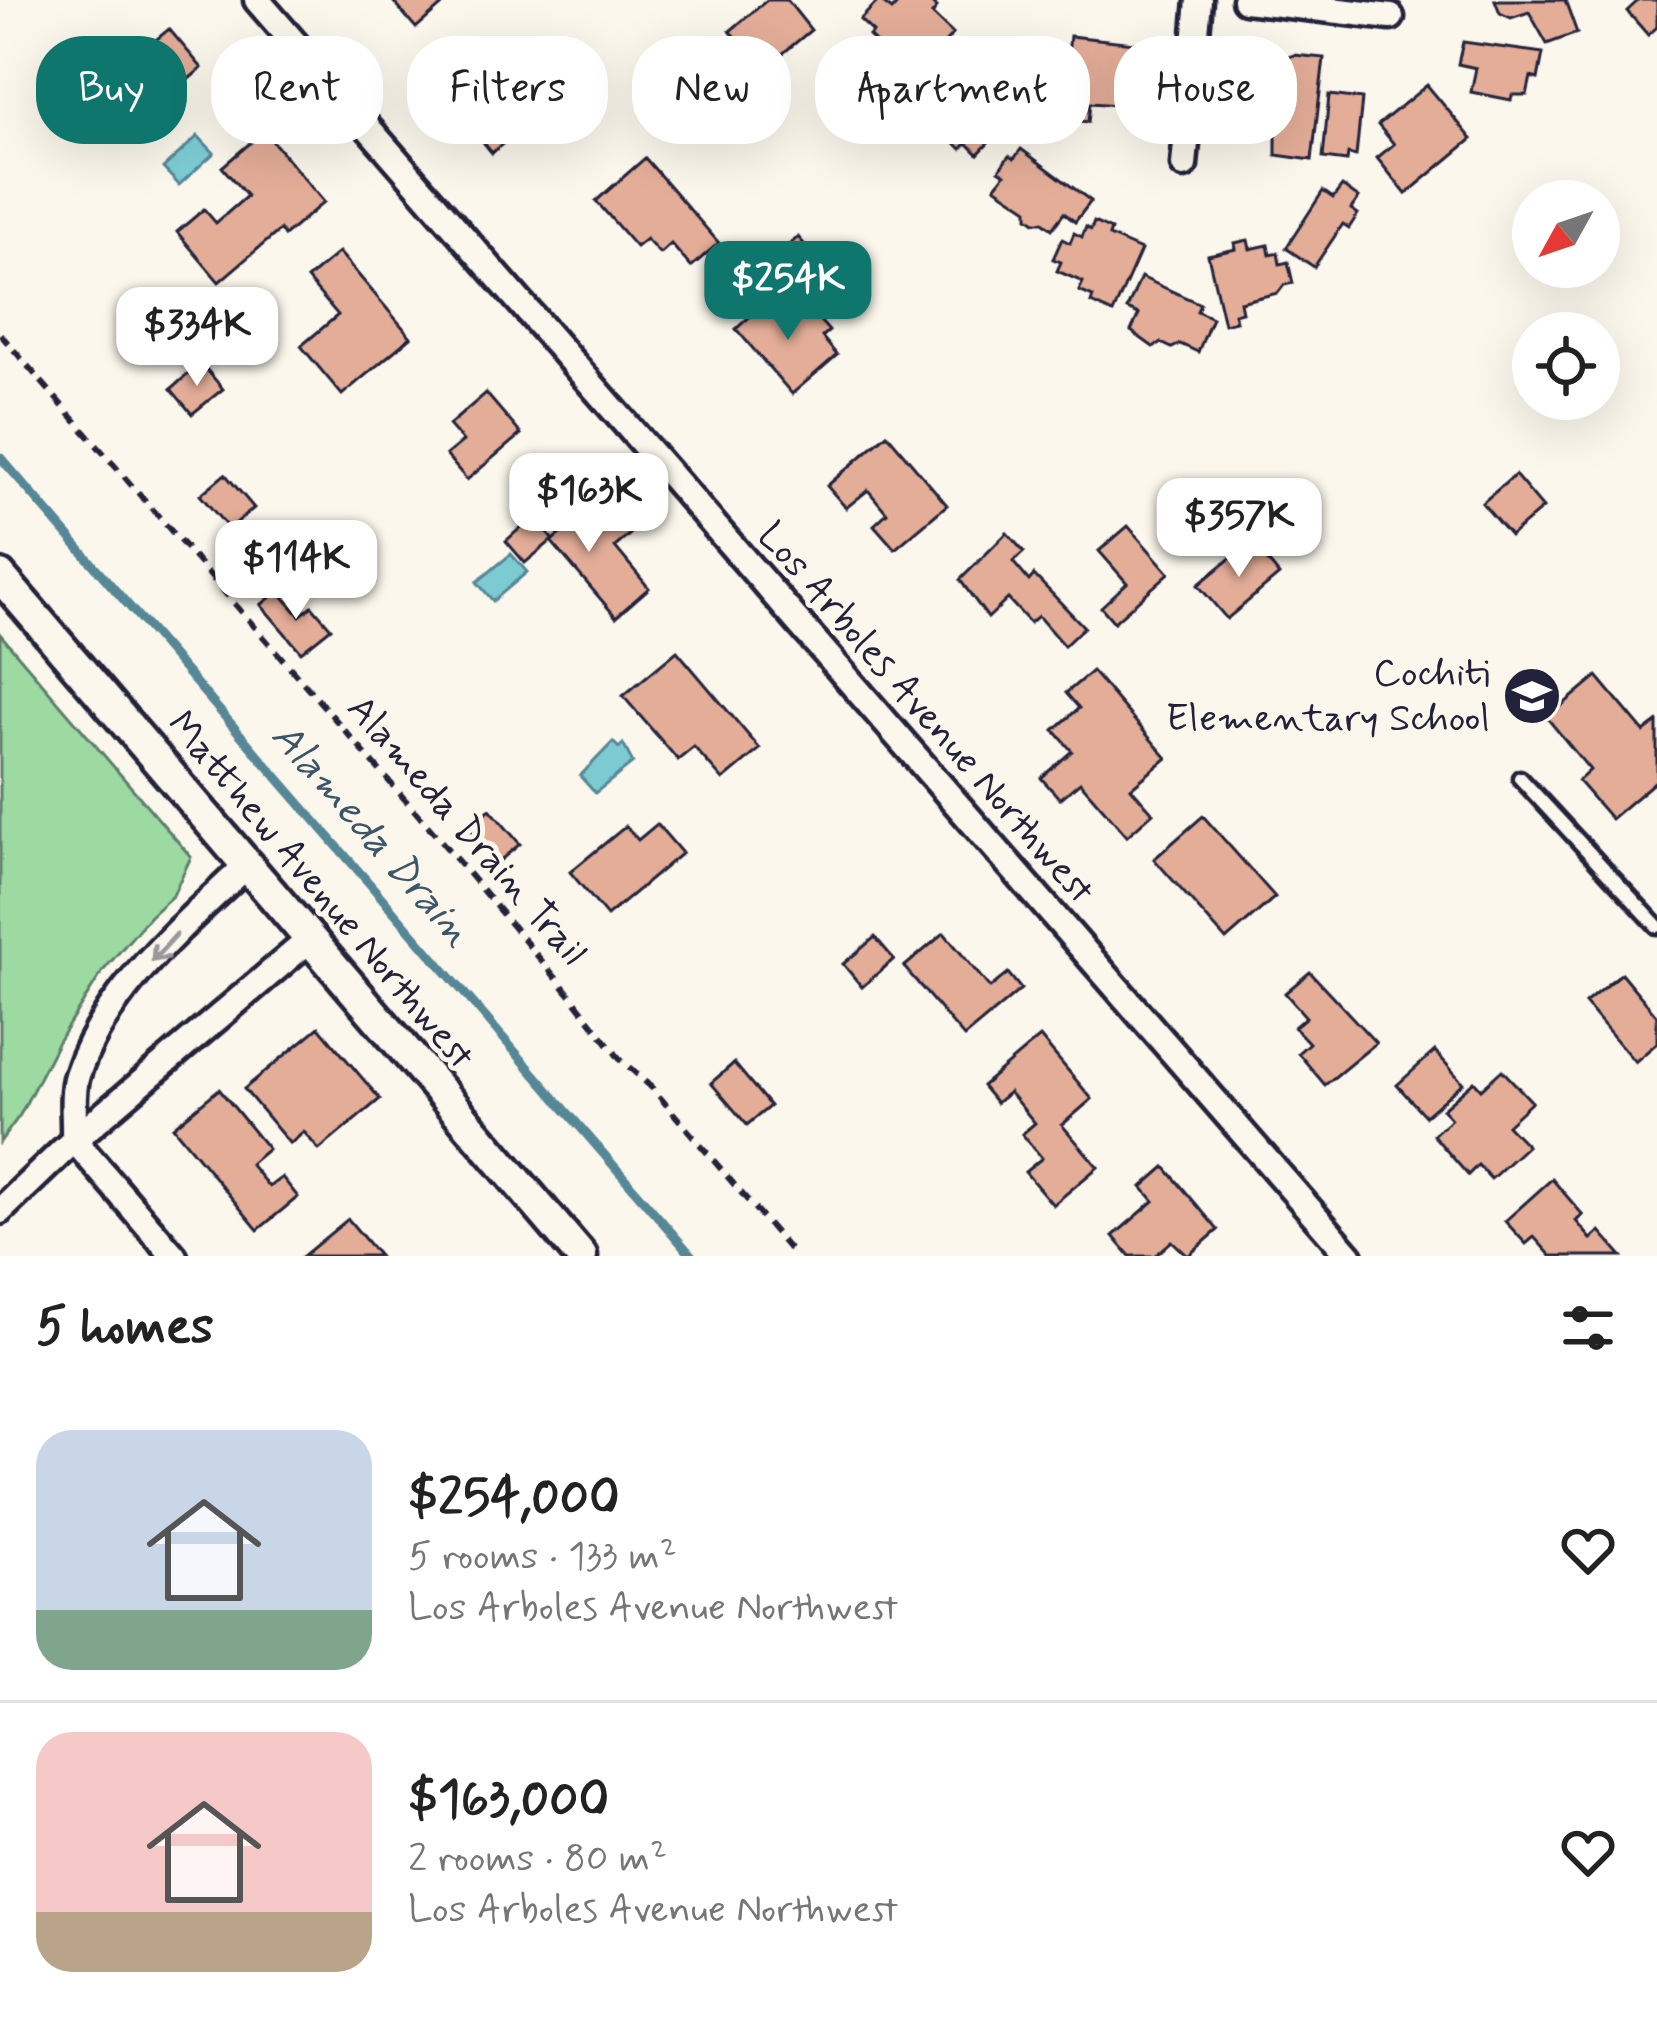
<!DOCTYPE html>
<html lang="en">
<head>
<meta charset="utf-8">
<style>
	body { margin:0; font-family:Mynerve,sans-serif; background:#f2f2f2; color:#222; height:100vh; display:flex; flex-direction:column; font-size:45px; white-space:nowrap }
	* { box-sizing:border-box; margin:0 }
	p { font-size:39px; color:#767676 }
	.icon { flex:none; width:66px; height:66px; fill:none; stroke:currentColor; stroke-width:2; stroke-linecap:round; stroke-linejoin:round }
	.map { position:relative; height:1256px; overflow:hidden }
	.sheet { display:flex; flex-direction:column; background:#fff; flex:1 }
	.sheet>* { flex:none }
	.hud { position:absolute; left:36px; top:36px; width:1587px; height:108px; display:flex; gap:24px }
	.needle { width:78px; rotate:230deg }
	.fabs { position:absolute; left:1512px; top:180px; display:grid; gap:24px }
	.fabs a { display:grid; place-items:center; width:108px; height:108px; border-radius:50%; background:#fff; box-shadow:0 12px 48px #0002; font-size:60px }
	.price { position:absolute; translate:-50% -102px; padding:0 27px; border-radius:24px; background:#fff; color:#222; font-size:39px; line-height:78px; filter:drop-shadow(0 3px 6px #0008) }
	.price::after { content:''; position:absolute; left:50%; top:72px; width:36px; height:27px; margin-left:-18px; background:inherit; clip-path:polygon(0 0,100% 0,50% 100%) }
	.price.on { background:#0f766e; color:#fff }
	ul { padding:0; list-style:none }
	li { display:flex; align-items:center; gap:36px; height:300px; padding:0 36px }
	li+li { border-top:3px solid #e0e0e0 }
	li span { display:grid; place-items:center; flex:none; width:336px; height:240px; border-radius:36px; color:#555 }
	li>.icon { margin-inline-start:auto }
	span .icon { width:144px; height:144px; fill:#fffc; stroke-width:1 }
	li b { font-size:51px }
	h2 { display:flex; justify-content:space-between; align-items:center; height:144px; padding:0 36px; font-size:51px }
	.chip { padding:0 42px; border-radius:48px; background:#fff; box-shadow:0 12px 48px #0002; font-size:42px; line-height:108px }
	.chip.on { background:#0f766e; color:#fff }
	.map>svg:first-child { display:block }
	.green { fill:#9cdaa2; stroke:#5f7e6e; stroke-width:3 }
	.water { fill:#7bcbd3; stroke:#578796; stroke-width:3 }
	.lines { fill:none; stroke-linecap:round; stroke-linejoin:round }
	.stream { stroke:#578796; stroke-width:9 }
	.building { fill:#e3ad98; stroke:#22223b; stroke-width:3 }
	.service-casing { stroke:#22223b; stroke-width:21 }
	.minor-casing { stroke:#22223b; stroke-width:33 }
	.tertiary-casing { stroke:#22223b; stroke-width:39 }
	.path { stroke:#22223b; stroke-width:6; stroke-dasharray:12 9; stroke-linecap:butt }
	.service { stroke:#fbf7ec; stroke-width:12 }
	.minor { stroke:#fbf7ec; stroke-width:24 }
	.tertiary { stroke:#fbf7ec; stroke-width:30 }
	.oneway { stroke:#99979c }
	.labels { text-anchor:middle; dominant-baseline:central; stroke-width:10; stroke-linejoin:round; paint-order:stroke }
	.poi-label { font-size:39px; fill:#22223b; stroke:#fbf7ec; text-anchor:end }
	.street-label { font-size:39px; fill:#22223b; stroke:#fbf7ec }
	.water-label { font-size:42px; font-style:italic; fill:#3d5569; stroke:#fbf7ec }
</style>
</head>
<body>
<div class="map">
<svg width="1657" height="1256" viewBox="0 0 1657 1256">
	<rect width="100%" height="100%" fill="#fbf7ec"/>
	<filter id="ink" filterUnits="userSpaceOnUse"><feTurbulence type="fractalNoise" baseFrequency=".00833" numOctaves="2"/><feDisplacementMap in="SourceGraphic" scale="24" xChannelSelector="R" yChannelSelector="G"/><feConvolveMatrix kernelMatrix="1 2 1 2 8 2 1 2 1" color-interpolation-filters="sRGB"/></filter>
	<g filter="url(#ink)">
		<path class="green" d="M0 634 191 857 173 895 150 916 103 971 57 1043 20 1115 0 1142Z"/>
		<g class="water">
			<path d="M198 136 214 153 179 185 163 168Z"/>
			<path d="M511 554 527 572 493 601 477 582Z"/>
			<path d="M613 742 619 748 623 744 633 763 595 793 580 776Z"/>
		</g>
		<g class="lines">
			<path class="stream" d="M0 457 692 1256"/>
		</g>
		<g class="building">
			<path d="M392 0H446L447 1 416 28Z"/>
			<path d="M767 0H787L811 30 763 70 730 31Z"/>
			<path d="M879 0 892 10 901 0H928L937 8 932 14 953 34 912 78 869 36 873 32 860 20Z"/>
			<path d="M1495 0H1565L1577 33 1547 44 1529 12 1511 18 1500 13Z"/>
			<path d="M1639 0H1657V27L1648 35 1627 11Z"/>
			<path d="M169 29 202 68 152 110 142 98 117 119 81 76 111 51 124 66Z"/>
			<path d="M1070 36 1135 43 1129 98 1119 105 1090 103 1088 122 1061 119Z"/>
			<path d="M1463 42 1543 53 1538 79 1531 77 1527 95H1512L1511 100 1471 92 1476 68 1458 64Z"/>
			<path d="M490 53 508 75 500 82 531 119 492 153 479 137 487 131 454 84Z"/>
			<path d="M1294 55 1324 58 1312 160 1276 155V116L1258 114 1251 105 1254 61 1282 63 1283 59Z"/>
			<path d="M1021 58 1057 62 1051 129 1007 125 1011 77 1019 78Z"/>
			<path d="M937 64 955 81 964 72 1001 108 986 124 997 134 978 154 967 143 961 149 948 136 954 129 915 87Z"/>
			<path d="M1427 85 1472 139 1406 194 1377 158 1394 144 1378 125Z"/>
			<path d="M1329 95 1362 99 1356 156 1348 154 1347 161 1323 158Z"/>
			<path d="M264 131 324 202 284 236 280 230 219 282 177 232 204 209 216 223 247 196 222 167Z"/>
			<path d="M1021 149 1091 201 1075 222 1064 213 1052 229 1043 222H1035L1028 217V209L995 187 1005 174 999 170 1009 156 1014 159Z"/>
			<path d="M645 158 719 243 691 267 671 244 660 254 646 239 636 247 596 201Z"/>
			<path d="M1342 186 1359 198 1351 209 1358 214 1349 228 1343 224 1314 267 1286 248 1323 191 1333 198Z"/>
			<path d="M1094 222 1111 230 1109 236 1141 250 1113 313 1091 303 1093 297 1079 291 1083 282 1057 271 1061 262 1053 259 1062 239 1070 243 1074 233 1082 237 1086 227 1091 230Z"/>
			<path d="M798 237 818 260 778 295 758 272Z"/>
			<path d="M1248 240 1250 249 1268 245 1270 255 1278 253 1280 264 1288 262 1293 283 1284 285 1278 293 1240 302 1242 312 1234 314 1236 321 1224 324 1208 255 1236 249 1235 243Z"/>
			<path d="M339 252 411 337 342 395 301 346 338 315 307 279Z"/>
			<path d="M1141 277 1200 304 1197 311 1212 318 1198 352 1180 344 1172 348 1161 343 1153 347 1131 331 1139 314 1127 309Z"/>
			<path d="M773 296 792 318 807 306 829 331 822 337 837 355 792 394 736 329Z"/>
			<path d="M201 363 223 389 192 414 171 389Z"/>
			<path d="M486 393 521 434 467 480 446 455 463 441 449 425Z"/>
			<path d="M887 434 947 505 895 549 874 525 887 513 868 490 846 508 827 486Z"/>
			<path d="M225 474 254 508 229 529 200 495Z"/>
			<path d="M1515 475 1543 508 1510 536 1482 503Z"/>
			<path d="M600 500 630 534 615 547 649 588 616 617 551 541 525 563 506 541 533 517 553 540Z"/>
			<path d="M1128 526 1169 573 1114 622 1101 607 1127 583 1099 551Z"/>
			<path d="M1007 533 1024 552 1013 562 1029 581 1034 575 1084 627 1064 646 1038 616 1030 623 1008 599 988 618 960 580Z"/>
			<path d="M1251 541 1279 575 1227 619 1198 585Z"/>
			<path d="M278 591 300 616 312 606 331 628 301 652 261 605Z"/>
			<path d="M677 651 760 749 723 780 694 747 678 760 623 696Z"/>
			<path d="M1092 671 1167 758 1131 788 1153 813 1127 836 1080 782 1060 799 1041 778 1072 751 1054 730 1079 708 1066 693Z"/>
			<path d="M1597 676 1644 732 1657 722V780L1611 819 1578 781 1590 770 1547 718Z"/>
			<path d="M490 809 520 844 497 863 468 828Z"/>
			<path d="M1203 816 1275 897 1226 940 1154 859Z"/>
			<path d="M657 824 682 853 607 916 570 872 626 826 638 840Z"/>
			<path d="M944 933 990 988 1008 973 1021 989 964 1037 904 967Z"/>
			<path d="M875 937 894 959 862 987 843 964Z"/>
			<path d="M1310 972 1376 1043 1325 1085 1298 1053 1309 1043 1294 1027 1306 1017 1285 993Z"/>
			<path d="M1621 973 1657 1016V1043L1635 1062 1585 1003Z"/>
			<path d="M319 1027 380 1099 319 1150 304 1132 290 1144 244 1089Z"/>
			<path d="M1040 1037 1092 1099 1062 1125 1098 1167 1053 1205 1025 1172 1042 1158 1022 1134 1035 1123 1009 1092 996 1103 982 1086Z"/>
			<path d="M1435 1051 1463 1083 1425 1116 1397 1085Z"/>
			<path d="M734 1063 770 1106 747 1125 711 1083Z"/>
			<path d="M1502 1070 1532 1102 1507 1125 1527 1146 1491 1179 1478 1165 1468 1175 1433 1135 1451 1119 1442 1109 1474 1081 1481 1089Z"/>
			<path d="M219 1089 268 1149 250 1164 269 1187 282 1177 298 1197 258 1230 173 1127Z"/>
			<path d="M1165 1167 1218 1230 1188 1256 1172 1241 1155 1256H1130L1113 1236 1154 1201 1142 1187Z"/>
			<path d="M1552 1179 1583 1215 1576 1221 1591 1239 1600 1231 1622 1256H1551L1534 1237 1526 1244 1505 1221Z"/>
			<path d="M348 1219 379 1256H303Z"/>
		</g>
		<g class="lines">
			<defs>
				<path id="service" d="M1520 778 1657 926"/>
				<g id="minor">
					<path d="M257 0 1350 1256"/>
					<path d="M1245 0 1391 17"/>
					<path d="M1184 165 1199 0"/>
					<path d="M74 1140C75 1120 71 1094 77 1075 105 990 184 925 246 866"/>
					<path d="M74 1140 174 1256"/>
					<path d="M0 1211 74 1140 309 940"/>
				</g>
				<path id="tertiary" d="M0 576 581 1256"/>
			</defs>
			<use href="#service" class="service-casing"/>
			<use href="#minor" class="minor-casing"/>
			<use href="#tertiary" class="tertiary-casing"/>
			<path class="path" d="M0 334 441 841 572 997 619 1058 652 1088 795 1256"/>
			<use href="#service" class="service"/>
			<use href="#minor" class="minor"/>
			<use href="#tertiary" class="tertiary"/>
		</g>
		<defs><path id="oneway-shaft" d="M-6 0H5M1.5-3L5.5 0L1.5 3" fill="none" stroke-width="1.6" stroke-linecap="round" stroke-linejoin="round" transform="scale(3)"/></defs>
		<use class="oneway" href="#oneway-shaft" transform="translate(164 948) rotate(132)"/>
	</g>
	<defs>
		<symbol id="school-disc" viewBox="-11 -11 22 22"><circle r="9.5" fill="#22223b" stroke="#fbf7ec"/><path d="M0-5L7-2L0 1L-7-2ZM-4 1L0 2.5L4 1V4Q0 6-4 4Z" fill="#fff"/></symbol>
	</defs>
	<g fill-rule="evenodd">
		<use href="#school-disc" x="1499" y="663" width="66" height="66"/>
	</g>
	<g class="labels">
		<g class="poi-label">
			<text x="1490" y="674">Cochiti<tspan x="1490" dy="45">Elementary School</tspan></text>
		</g>
		<g class="street-label">
			<text transform="translate(925 714) rotate(49)">Los Arboles Avenue Northwest</text>
			<text transform="translate(466 831) rotate(49)">Alameda Drain Trail</text>
			<text transform="translate(320 891) rotate(50)">Matthew Avenue Northwest</text>
		</g>
		<g class="water-label">
			<text transform="translate(371 835) rotate(49)">Alameda Drain</text>
		</g>
	</g>
</svg>
<div class="fabs">
<a><svg class="needle" viewBox="-14 -14 28 28"><path d="M0-13l5 13h-10z" fill="#e53935"/><path d="M0 13l5-13h-10z" fill="#767676"/></svg></a>
<a><svg class="icon" aria-label="locate" viewBox="0 0 24 24"><circle cx="12" cy="12" r="6"/><path d="M12 2v4M12 18v4M2 12h4M18 12h4"/></svg></a>
</div>
<b class="price on" style="left:788px;top:343px">$254K</b>
<b class="price" style="left:197px;top:389px">$334K</b>
<b class="price" style="left:589px;top:555px">$163K</b>
<b class="price" style="left:1239px;top:580px">$357K</b>
<b class="price" style="left:296px;top:622px">$114K</b>
<div class="hud">
<a class="chip on">Buy</a>
<a class="chip">Rent</a>
<a class="chip">Filters</a>
<a class="chip">New</a>
<a class="chip">Apartment</a>
<a class="chip">House</a>
</div>
</div>
<section class="sheet">
<h2>5 homes<svg class="icon" aria-label="filters" viewBox="0 0 24 24"><path d="M4 7h16M4 17h16"/><circle cx="9" cy="7" r="2"/><circle cx="15" cy="17" r="2"/></svg></h2>
<ul>
<li><span style="background:linear-gradient(#c9d6e8 75%,#7fa58c 0)"><svg class="icon" aria-label="home" viewBox="0 0 24 24"><path d="M3 11l9-7 9 7M6 9v11h12V9"/></svg></span><div><b>$254,000</b><p>5 rooms · 133 m²</p><p>Los Arboles Avenue Northwest</p></div><svg class="icon" aria-label="heart" viewBox="0 0 24 24"><path d="M12 20l-8-8c-3-5 5-10 8-4 3-6 11-1 8 4z"/></svg></li>
<li><span style="background:linear-gradient(#f6c9c9 75%,#b9a48a 0)"><svg class="icon" aria-label="home" viewBox="0 0 24 24"><path d="M3 11l9-7 9 7M6 9v11h12V9"/></svg></span><div><b>$163,000</b><p>2 rooms · 80 m²</p><p>Los Arboles Avenue Northwest</p></div><svg class="icon" aria-label="heart" viewBox="0 0 24 24"><path d="M12 20l-8-8c-3-5 5-10 8-4 3-6 11-1 8 4z"/></svg></li>
</ul>
</section>
</body>
</html>
